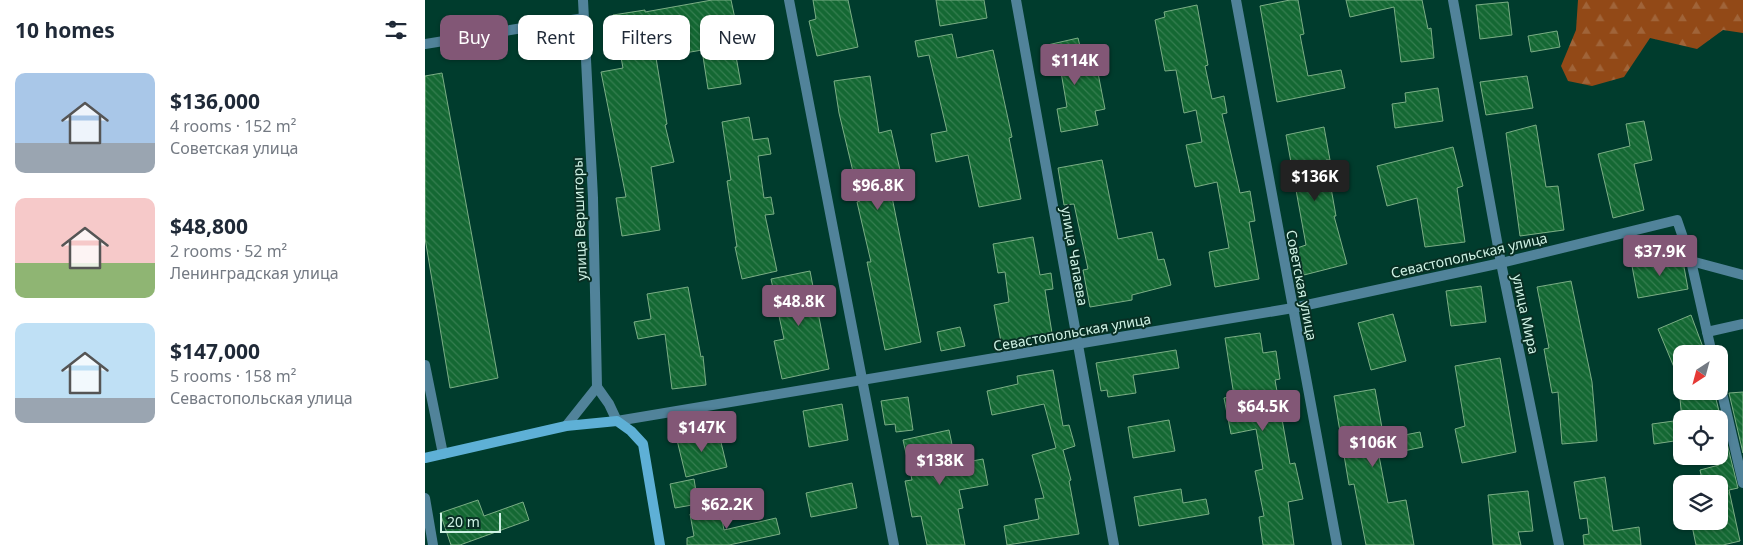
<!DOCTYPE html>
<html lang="en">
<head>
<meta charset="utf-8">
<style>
	body { margin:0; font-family:"Noto Sans",sans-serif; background:#f2f2f3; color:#1f2937; height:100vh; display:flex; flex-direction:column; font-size:19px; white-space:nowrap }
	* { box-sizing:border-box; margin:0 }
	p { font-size:16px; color:#747a83 }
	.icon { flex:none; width:28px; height:28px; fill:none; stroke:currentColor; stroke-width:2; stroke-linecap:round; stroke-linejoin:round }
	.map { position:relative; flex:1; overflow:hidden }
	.side { display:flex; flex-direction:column; background:#fff; width:425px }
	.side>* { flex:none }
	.hud { position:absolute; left:15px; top:15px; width:475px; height:45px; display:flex; gap:10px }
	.needle { width:32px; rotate:216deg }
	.fabs { position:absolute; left:1248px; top:345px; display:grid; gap:10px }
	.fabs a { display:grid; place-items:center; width:55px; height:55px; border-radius:10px; background:#fff; box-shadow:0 1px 4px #0004; font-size:25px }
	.scale { position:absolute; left:15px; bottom:12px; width:61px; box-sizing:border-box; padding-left:5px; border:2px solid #cff2e5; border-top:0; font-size:14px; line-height:18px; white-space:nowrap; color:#cff2e5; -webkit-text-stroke:4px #082f24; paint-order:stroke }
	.price { position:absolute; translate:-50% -42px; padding:0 11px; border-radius:5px; background:#825776; color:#fff; font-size:16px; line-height:32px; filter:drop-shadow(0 1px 2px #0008) }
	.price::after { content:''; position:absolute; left:50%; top:30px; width:15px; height:11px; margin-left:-8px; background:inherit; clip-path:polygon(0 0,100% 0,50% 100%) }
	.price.current { background:#222; color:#fff }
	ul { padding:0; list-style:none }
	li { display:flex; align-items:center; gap:15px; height:125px; padding:0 15px }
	li span { display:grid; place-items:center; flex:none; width:140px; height:100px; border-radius:10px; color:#555 }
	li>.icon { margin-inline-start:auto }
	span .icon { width:60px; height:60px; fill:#fffc; stroke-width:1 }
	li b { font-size:21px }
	h2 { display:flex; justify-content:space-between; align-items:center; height:60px; padding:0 15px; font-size:21px }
	.chip { padding:0 18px; border-radius:10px; background:#fff; box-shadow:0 1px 4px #0004; font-size:18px; line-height:45px }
	.chip.current { background:#825776; color:#fff }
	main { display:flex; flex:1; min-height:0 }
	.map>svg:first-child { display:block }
	.forest { fill:url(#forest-firs) }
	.building { fill:url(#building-back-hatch); stroke:#7bae85 }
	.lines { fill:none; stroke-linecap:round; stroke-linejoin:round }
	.lane { stroke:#51839a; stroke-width:10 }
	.street { stroke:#51839a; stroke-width:10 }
	.secondary { stroke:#5eb0d6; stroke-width:10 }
	.labels { text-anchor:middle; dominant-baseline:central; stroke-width:4; stroke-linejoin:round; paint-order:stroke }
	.street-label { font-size:14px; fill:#cff2e5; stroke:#082f24 }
</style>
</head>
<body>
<main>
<section class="side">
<h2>10 homes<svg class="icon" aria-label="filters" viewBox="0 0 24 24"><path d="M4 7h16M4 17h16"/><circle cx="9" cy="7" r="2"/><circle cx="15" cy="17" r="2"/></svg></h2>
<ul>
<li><span style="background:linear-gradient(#a9c7e8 70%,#9aa5b1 0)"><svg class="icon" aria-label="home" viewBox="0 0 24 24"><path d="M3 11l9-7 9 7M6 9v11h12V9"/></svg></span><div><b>$136,000</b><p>4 rooms · 152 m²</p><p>Советская улица</p></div></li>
<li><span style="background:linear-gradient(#f6c9c9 65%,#8fb573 0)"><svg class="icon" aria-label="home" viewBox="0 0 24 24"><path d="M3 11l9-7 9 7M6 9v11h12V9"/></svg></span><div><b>$48,800</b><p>2 rooms · 52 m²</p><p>Ленинградская улица</p></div></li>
<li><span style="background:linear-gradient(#bfe0f5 75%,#9aa5b1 0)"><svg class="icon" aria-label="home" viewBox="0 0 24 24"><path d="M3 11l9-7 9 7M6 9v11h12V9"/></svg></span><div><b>$147,000</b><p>5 rooms · 158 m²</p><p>Севастопольская улица</p></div></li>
</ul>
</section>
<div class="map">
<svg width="1318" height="545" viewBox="0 0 1318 545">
	<defs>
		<pattern id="forest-firs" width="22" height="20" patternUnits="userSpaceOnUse" patternTransform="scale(1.25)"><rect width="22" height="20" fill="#924917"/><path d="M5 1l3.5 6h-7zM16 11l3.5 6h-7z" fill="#a06439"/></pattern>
		<pattern id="building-back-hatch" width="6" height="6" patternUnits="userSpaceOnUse" patternTransform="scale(1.25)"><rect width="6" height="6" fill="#146833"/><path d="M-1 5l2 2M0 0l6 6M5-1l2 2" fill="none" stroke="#357e50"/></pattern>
	</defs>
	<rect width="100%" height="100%" fill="#003c2d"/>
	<path class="forest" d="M1153 0H1318V33L1298 30 1272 49 1225 38 1199 77 1167 86 1143 81 1136 66 1151 30Z"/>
	<g class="building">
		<path d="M287 0H306L312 28 306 29 316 84 283 89 277 50 231 58 242 124 240 125 249 162 226 167 235 230 197 236 191 198 201 197 176 72 198 68 188 15 220 10V12Z"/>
		<path d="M388 0H423L433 47 392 56 384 21 391 19Z"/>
		<path d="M511 0H559L562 18 515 26Z"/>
		<path d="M865 0H873L879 34 875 35 883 76 916 70 920 88 852 102 835 6Z"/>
		<path d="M921 0H997L1003 29 1006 28 1009 58 976 62 969 7 925 17Z"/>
		<path d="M1083 2 1087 35 1055 39 1051 5Z"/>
		<path d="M772 5 783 65 780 66 787 99 799 96 802 113 797 114 815 193 825 191 830 221 824 222 834 279 790 287 784 252 804 248 792 182 770 187 761 145 777 142 771 110 759 113 751 70 740 71 730 20 740 17 739 12Z"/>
		<path d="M1132 31 1135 47 1106 52 1103 36Z"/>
		<path d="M527 34 532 58 568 50 587 137 584 138 596 199 554 207 543 155 511 162 506 134 522 131 504 55 493 57 490 41Z"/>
		<path d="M653 38 662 75 673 73 680 109 670 111 673 125 636 132 632 109 642 107 636 72 625 74 618 46Z"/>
		<path d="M17 73 73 378 25 388 0 238V76Z"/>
		<path d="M445 76 454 133 466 130 475 170 462 172 496 342 460 350 442 262H446L432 202 435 201 414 113 409 81Z"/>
		<path d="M1102 76 1108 108 1061 115 1055 82Z"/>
		<path d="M1013 88 1018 121 970 128 967 104 981 102 980 93Z"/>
		<path d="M324 117 328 140 343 138 346 154 333 156 339 198 346 197 349 214 340 215 352 271 317 279 310 247H312L302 181 306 180 297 122Z"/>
		<path d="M1219 121 1227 160 1209 164 1219 210 1188 218 1173 154 1205 146 1201 124Z"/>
		<path d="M1111 125 1121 187 1133 186 1139 230 1095 236 1081 133Z"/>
		<path d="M899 127 905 160H901L911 216H909L922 264 879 275 872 248 881 245 861 135Z"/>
		<path d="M1028 147 1038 186 1032 188 1040 242 1000 247 992 198 962 206 952 166Z"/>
		<path d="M677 160 693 239 727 232 733 260 739 259 746 285 707 295V300L665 307 658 270 663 269 649 204 639 205 633 168Z"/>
		<path d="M608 237 615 275 626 273 628 289 620 290 627 333 576 342 569 305 584 302 580 272 573 273 568 244Z"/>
		<path d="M1257 256 1263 289 1213 298 1207 266Z"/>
		<path d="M385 271 404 369 357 379 349 341 359 339 346 279Z"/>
		<path d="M1146 281 1167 382 1172 441 1137 444 1133 392 1127 393 1119 349 1124 348 1112 287Z"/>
		<path d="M1056 286 1061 322 1026 326 1021 291Z"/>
		<path d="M263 287 276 357 278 356 281 385 247 389 240 334 213 339 209 322 226 319 222 294Z"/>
		<path d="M968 314 981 361 946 370 933 323Z"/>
		<path d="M1266 315 1279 350 1271 354H1256V384L1233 329Z"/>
		<path d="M535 327 540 346 516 351 512 332Z"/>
		<path d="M835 333 838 353 851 351 855 379 850 380 865 464 870 463 878 499 863 502 869 545H838L834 517 839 516 830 471 838 469 831 429 806 434 799 398 809 396 800 338Z"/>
		<path d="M751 350 754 368 708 375 711 393 683 397 682 390 676 391 671 363Z"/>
		<path d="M1075 358 1091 452 1037 463 1030 429 1040 426 1030 366Z"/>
		<path d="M628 370 638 426 644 425 650 446 638 450 646 480 644 481 654 534 582 545 579 526 614 519 610 499 619 498 607 455 631 448 619 404 567 415 562 391 593 384 592 376Z"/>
		<path d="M950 389 959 439 995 432 998 447 954 456 963 503 981 500 989 545H941L929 484 924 485 909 396Z"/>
		<path d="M1318 392V453L1304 393Z"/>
		<path d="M1290 395 1313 488 1304 490 1315 541 1298 545H1271L1266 521H1294V484H1278L1275 470 1294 465V419H1257L1255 399Z"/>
		<path d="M483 397 488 430 471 432 470 424 460 425 456 401Z"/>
		<path d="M417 404 423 440 384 447 378 411Z"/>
		<path d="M744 420 750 451 708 458 703 427Z"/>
		<path d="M1256 420V440L1229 444 1227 424Z"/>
		<path d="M293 430 302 467 261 477 252 440Z"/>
		<path d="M524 430 531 464 558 459 563 485 534 490 538 508 533 509 540 545H502L496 516 487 517 480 481 487 480 478 440Z"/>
		<path d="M1180 477 1188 531 1214 527 1216 545H1159L1158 535 1164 534 1162 518 1155 519 1149 482Z"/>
		<path d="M269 479 273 504 250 508 245 484Z"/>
		<path d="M427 483 432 508 386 517 381 493Z"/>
		<path d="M756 489 758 503 781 499 784 514 714 526 709 497Z"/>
		<path d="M1103 491 1108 531 1093 532 1096 545H1068L1063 495Z"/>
		<path d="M53 500 59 516 98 502 104 520 35 545H26L15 513Z"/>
		<path d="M295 509 299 530 351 518 355 534 304 545H262V538L269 536 265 514Z"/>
	</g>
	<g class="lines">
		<g class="lane">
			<path d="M0 44 159 18"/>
			<path d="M1266 261 1318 275"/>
			<path d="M1282 332 1318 324"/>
			<path d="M0 365 18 454"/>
		</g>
		<g class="street">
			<path d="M364 0 469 545"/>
			<path d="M591 0 689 545"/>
			<path d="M811 0 912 545"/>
			<path d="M1028 0 1076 263 1134 545"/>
			<path d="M1294 380 1318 483"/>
			<path d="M172 387 184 404 192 421 868 308 1076 263 1252 220 1266 261 1287 354"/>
			<path d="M141 426 172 387 168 198 158 0"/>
			<path d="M0 498 8 545"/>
		</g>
		<path class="secondary" d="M0 458 141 426 192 421 206 431 218 444 235 545"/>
	</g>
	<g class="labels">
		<g class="street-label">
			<text transform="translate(154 219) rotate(-92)">улица Вершигоры</text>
			<text transform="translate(1044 255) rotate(-13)">Севастопольская улица</text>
			<text transform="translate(650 256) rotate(80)">улица Чапаева</text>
			<text transform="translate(877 285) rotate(79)">Советская улица</text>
			<text transform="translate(1101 314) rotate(78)">улица Мира</text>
			<text transform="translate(647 332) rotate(-10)">Севастопольская улица</text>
		</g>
	</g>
</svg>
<div class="fabs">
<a><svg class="needle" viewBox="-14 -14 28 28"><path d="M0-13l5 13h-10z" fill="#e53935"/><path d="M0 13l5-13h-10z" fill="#747a83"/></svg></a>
<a><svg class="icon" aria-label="locate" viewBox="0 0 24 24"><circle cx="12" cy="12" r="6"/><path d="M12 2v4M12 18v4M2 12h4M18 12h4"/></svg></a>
<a><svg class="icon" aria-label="layers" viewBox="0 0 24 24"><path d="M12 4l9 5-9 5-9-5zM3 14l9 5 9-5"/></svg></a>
</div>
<div class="scale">20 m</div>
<b class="price" style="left:650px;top:86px">$114K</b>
<b class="price current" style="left:890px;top:202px">$136K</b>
<b class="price" style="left:453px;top:211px">$96.8K</b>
<b class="price" style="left:1235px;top:277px">$37.9K</b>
<b class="price" style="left:374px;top:327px">$48.8K</b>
<b class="price" style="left:838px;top:432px">$64.5K</b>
<b class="price" style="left:277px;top:453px">$147K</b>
<b class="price" style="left:948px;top:468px">$106K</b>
<b class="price" style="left:515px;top:486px">$138K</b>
<b class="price" style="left:302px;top:530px">$62.2K</b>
<div class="hud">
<a class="chip current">Buy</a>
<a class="chip">Rent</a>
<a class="chip">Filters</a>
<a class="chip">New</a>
</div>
</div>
</main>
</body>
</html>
